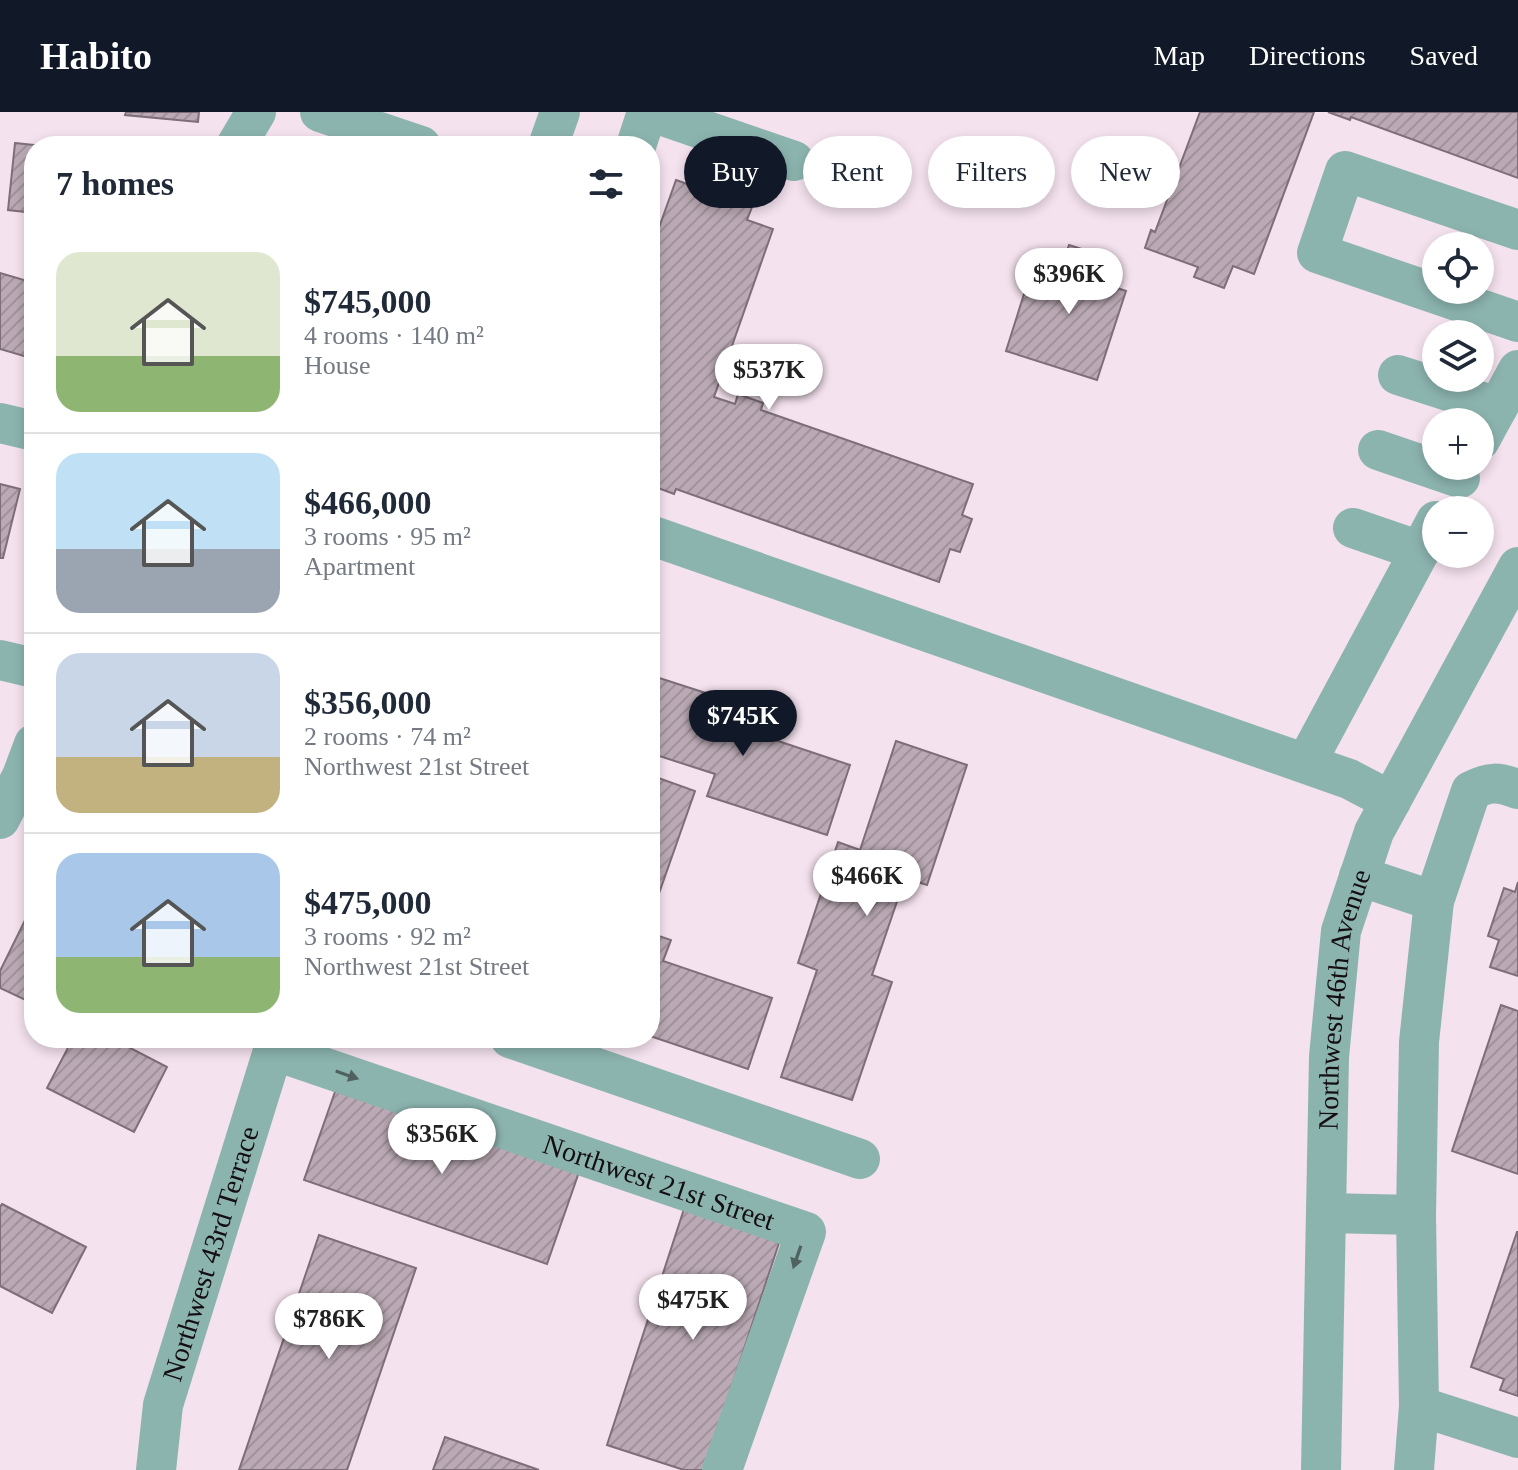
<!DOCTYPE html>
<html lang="en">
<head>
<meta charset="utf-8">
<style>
	body { margin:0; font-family:Georgia,serif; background:#f2f2f3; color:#1f2937; height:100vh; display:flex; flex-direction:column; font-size:30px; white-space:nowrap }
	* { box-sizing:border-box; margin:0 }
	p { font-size:26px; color:#747a83 }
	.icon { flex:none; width:44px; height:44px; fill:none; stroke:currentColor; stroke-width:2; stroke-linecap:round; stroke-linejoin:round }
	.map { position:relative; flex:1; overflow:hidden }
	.details { position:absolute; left:24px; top:24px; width:636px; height:912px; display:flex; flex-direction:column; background:#fff; border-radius:32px; box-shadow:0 4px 12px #0003 }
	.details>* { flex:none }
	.top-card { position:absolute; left:684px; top:24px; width:714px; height:72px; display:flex; gap:16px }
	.tools { position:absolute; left:1422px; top:120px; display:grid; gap:16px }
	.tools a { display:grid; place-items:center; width:72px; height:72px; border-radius:50%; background:#fff; box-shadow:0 4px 12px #0003; font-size:40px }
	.price { position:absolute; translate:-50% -68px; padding:0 18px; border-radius:28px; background:#fff; color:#222; font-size:26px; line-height:52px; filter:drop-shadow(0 2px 4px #0008) }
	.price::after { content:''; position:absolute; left:50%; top:48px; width:24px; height:18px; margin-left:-12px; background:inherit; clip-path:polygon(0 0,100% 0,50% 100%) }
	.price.on { background:#111827; color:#fff }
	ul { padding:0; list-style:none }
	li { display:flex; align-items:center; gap:24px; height:200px; padding:0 32px }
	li+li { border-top:2px solid #e0e1e3 }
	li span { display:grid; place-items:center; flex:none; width:224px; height:160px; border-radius:24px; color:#555 }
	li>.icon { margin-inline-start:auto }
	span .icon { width:96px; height:96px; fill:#fffc; stroke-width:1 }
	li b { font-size:34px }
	h2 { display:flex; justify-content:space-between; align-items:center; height:96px; padding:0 32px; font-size:34px }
	.tag { padding:0 28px; border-radius:36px; background:#fff; box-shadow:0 4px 12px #0003; font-size:28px; line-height:72px }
	.tag.on { background:#111827; color:#fff }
	header { display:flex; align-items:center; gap:48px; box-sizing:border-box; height:112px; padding:0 40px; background:#111827; color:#fff }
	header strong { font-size:38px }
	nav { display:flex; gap:44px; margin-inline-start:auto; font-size:28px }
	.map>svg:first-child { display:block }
	.building { fill:url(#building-hatch); stroke:#7e6e79; stroke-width:2 }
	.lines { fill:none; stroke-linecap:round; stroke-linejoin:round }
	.minor { stroke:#8cb4af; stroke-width:40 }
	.oneway { fill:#506160 }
	.labels { text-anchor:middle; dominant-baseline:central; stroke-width:8; stroke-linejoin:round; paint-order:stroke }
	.street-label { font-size:28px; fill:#140e12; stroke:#f4e2ee }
</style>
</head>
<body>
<header>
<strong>Habito</strong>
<nav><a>Map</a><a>Directions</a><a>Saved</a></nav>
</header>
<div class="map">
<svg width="1518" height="1358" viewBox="0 0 1518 1358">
	<defs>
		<pattern id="building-hatch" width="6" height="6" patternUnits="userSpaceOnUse" patternTransform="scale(2)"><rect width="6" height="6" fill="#bbaab5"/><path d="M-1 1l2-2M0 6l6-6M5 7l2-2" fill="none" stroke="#a0919b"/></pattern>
	</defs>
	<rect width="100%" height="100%" fill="#f4e2ee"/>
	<g class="building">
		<path d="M126 0H199L198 10 125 3Z"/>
		<path d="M1200 0H1314L1254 162 1233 154 1224 176 1194 165 1198 155 1145 136 1151 118 1155 120Z"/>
		<path d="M1328 0H1518V66L1351 5 1350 8Z"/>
		<path d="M15 31 44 34H34V101L8 98Z"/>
		<path d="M676 68 752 95 747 108 773 117 714 285 735 292 738 282 763 291 761 298 973 372 962 403 972 407 960 440 950 437 939 470 676 377 674 382 650 373V141Z"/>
		<path d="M1069 133 1113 147 1105 172 1126 179 1097 268 1006 239 1030 163 1056 172Z"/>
		<path d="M0 161 34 171V247L0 237Z"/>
		<path d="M0 372 20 377 3 446H0Z"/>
		<path d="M650 563 749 595 742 617 850 653 827 723 707 684 715 662 650 641Z"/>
		<path d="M896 629 967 653 927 773 905 766 872 863 892 870 852 988 781 965 817 858 798 851 838 730 860 738Z"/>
		<path d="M650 663 695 679 650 807Z"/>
		<path d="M1518 770V864L1490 855 1499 828 1488 824 1504 776 1515 780Z"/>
		<path d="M34 790V892L0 876V859Z"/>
		<path d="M650 821 671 828 663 849 772 886 748 957 650 924Z"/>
		<path d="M1501 893 1518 899V1062L1452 1039Z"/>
		<path d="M73 926H111L167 955 134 1020 47 976Z"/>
		<path d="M336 977 579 1060 547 1152 304 1068Z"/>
		<path d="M2 1092 86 1135 52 1201 0 1174V1095Z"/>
		<path d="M684 1097 780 1128 704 1358H684L607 1333Z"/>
		<path d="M1517 1120H1518V1284L1500 1278 1504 1267 1471 1255Z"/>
		<path d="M319 1123 416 1156 347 1358H239Z"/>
		<path d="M445 1325 539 1358H433Z"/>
	</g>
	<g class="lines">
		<g class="minor">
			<path d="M320 0 421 34"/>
			<path d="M652 0 794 49"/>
			<path d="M236 34 256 0"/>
			<path d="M548 34 560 0"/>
			<path d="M636 34 647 0"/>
			<path d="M1518 118 1345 59 1317 141 1518 210"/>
			<path d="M1398 263 1498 295"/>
			<path d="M0 311 34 319"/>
			<path d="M1480 328 1518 258"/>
			<path d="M1378 338 1460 366"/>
			<path d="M1353 416 1420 439"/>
			<path d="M650 423 1349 667 1391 689"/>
			<path d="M0 548 34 556"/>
			<path d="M1306 651 1436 409"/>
			<path d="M0 707 22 664 34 632"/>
			<path d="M1359 764 1434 789"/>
			<path d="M510 926 860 1047"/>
			<path id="s1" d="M273 938 806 1120 722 1358"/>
			<path d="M1326 1101 1416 1103"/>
			<path d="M1419 1294 1518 1326"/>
			<path id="s2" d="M156 1358 163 1293 277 926"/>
			<path id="s3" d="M1321 1358 1329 945 1341 819 1374 720 1518 455"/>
			<path d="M1414 1358 1419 1294 1416 1103 1419 930 1434 789 1471 679C1490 669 1498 670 1518 677"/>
		</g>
	</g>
	<defs><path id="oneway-solid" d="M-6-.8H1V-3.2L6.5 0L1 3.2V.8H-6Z" transform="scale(2)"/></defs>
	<g class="oneway">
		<use href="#oneway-solid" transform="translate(347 963) rotate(19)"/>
		<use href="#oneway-solid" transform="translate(797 1145) rotate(109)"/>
	</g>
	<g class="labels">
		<g class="street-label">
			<text stroke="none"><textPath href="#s3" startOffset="472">Northwest 46th Avenue</textPath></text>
			<text stroke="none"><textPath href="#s1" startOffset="408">Northwest 21st Street</textPath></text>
			<text stroke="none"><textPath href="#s2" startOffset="224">Northwest 43rd Terrace</textPath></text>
		</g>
	</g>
</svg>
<div class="tools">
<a><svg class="icon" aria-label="locate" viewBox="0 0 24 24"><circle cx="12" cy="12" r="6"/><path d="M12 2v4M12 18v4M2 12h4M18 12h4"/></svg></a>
<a><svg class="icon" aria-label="layers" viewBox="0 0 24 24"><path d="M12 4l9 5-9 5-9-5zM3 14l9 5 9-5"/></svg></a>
<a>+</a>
<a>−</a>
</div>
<b class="price" style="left:1069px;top:204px">$396K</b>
<b class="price" style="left:769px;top:300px">$537K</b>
<b class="price on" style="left:743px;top:646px">$745K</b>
<b class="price" style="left:867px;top:806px">$466K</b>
<b class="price" style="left:442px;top:1064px">$356K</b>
<b class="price" style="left:693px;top:1230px">$475K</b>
<b class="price" style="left:329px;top:1249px">$786K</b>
<div class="top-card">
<a class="tag on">Buy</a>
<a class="tag">Rent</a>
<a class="tag">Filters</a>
<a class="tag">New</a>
</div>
<section class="details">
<h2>7 homes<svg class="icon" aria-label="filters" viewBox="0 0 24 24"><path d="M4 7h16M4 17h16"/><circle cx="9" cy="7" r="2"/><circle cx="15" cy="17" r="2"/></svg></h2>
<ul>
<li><span style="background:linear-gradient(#dfe7d0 65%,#8fb573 0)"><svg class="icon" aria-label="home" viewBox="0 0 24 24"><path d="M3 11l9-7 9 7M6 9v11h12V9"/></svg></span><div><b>$745,000</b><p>4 rooms · 140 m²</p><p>House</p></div></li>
<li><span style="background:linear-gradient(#bfe0f5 60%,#9aa5b1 0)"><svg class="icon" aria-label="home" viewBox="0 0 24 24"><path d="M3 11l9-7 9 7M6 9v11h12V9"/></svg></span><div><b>$466,000</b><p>3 rooms · 95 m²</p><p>Apartment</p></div></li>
<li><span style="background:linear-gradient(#c9d6e8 65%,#c2b280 0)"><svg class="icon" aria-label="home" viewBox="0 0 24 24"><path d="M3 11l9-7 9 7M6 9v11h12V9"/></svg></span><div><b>$356,000</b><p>2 rooms · 74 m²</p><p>Northwest 21st Street</p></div></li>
<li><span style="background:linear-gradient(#a9c7e8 65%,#8fb573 0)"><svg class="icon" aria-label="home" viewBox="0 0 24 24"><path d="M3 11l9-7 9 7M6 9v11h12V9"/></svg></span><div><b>$475,000</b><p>3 rooms · 92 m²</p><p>Northwest 21st Street</p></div></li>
</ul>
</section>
</div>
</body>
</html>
